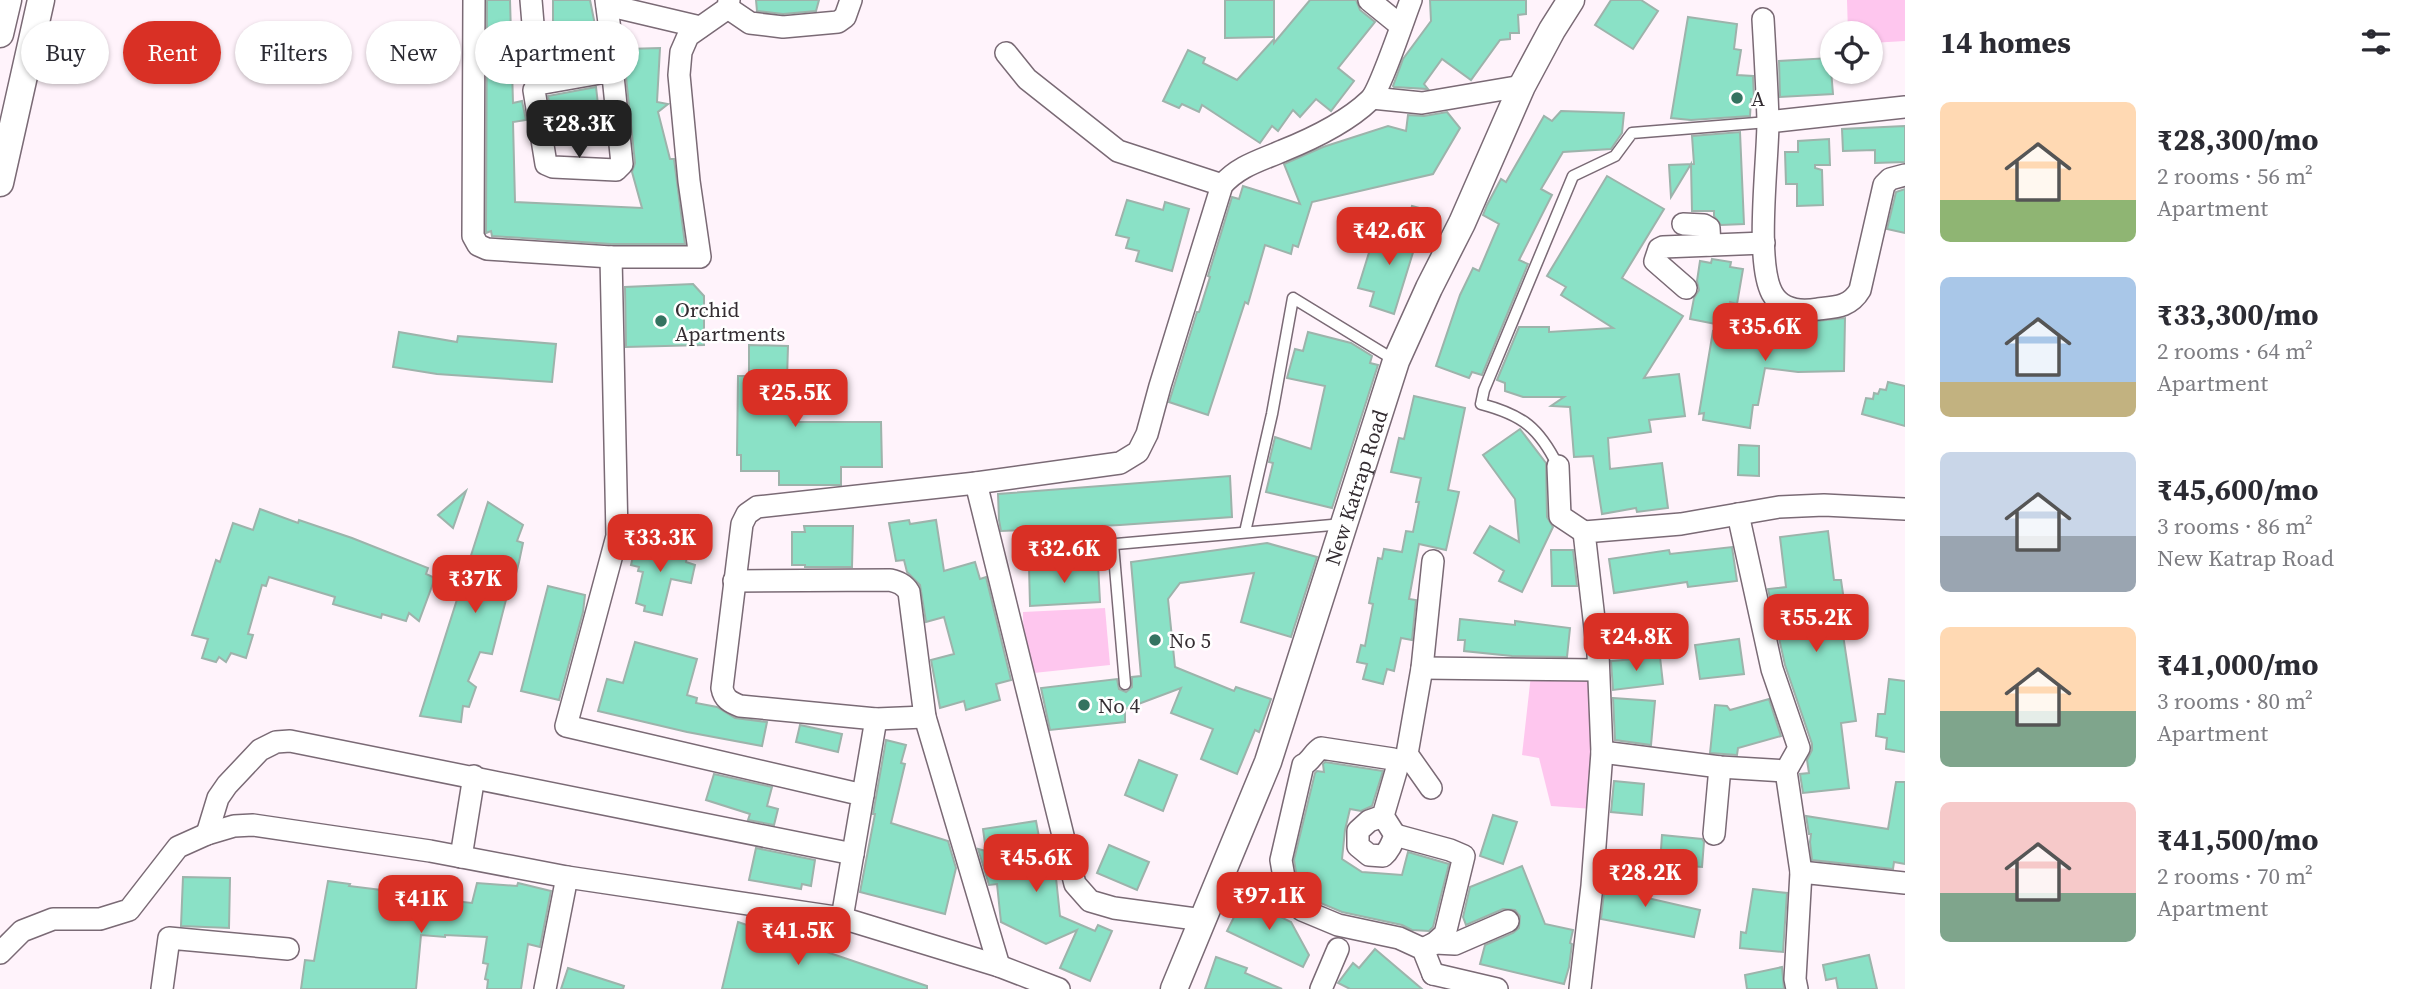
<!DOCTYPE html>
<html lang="en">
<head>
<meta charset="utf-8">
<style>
	body { margin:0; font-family:"Source Serif 4",serif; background:#f2f2f3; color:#2b2b33; height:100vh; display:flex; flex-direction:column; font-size:26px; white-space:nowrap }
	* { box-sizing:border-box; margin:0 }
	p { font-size:23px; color:#7c7c81 }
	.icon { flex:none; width:38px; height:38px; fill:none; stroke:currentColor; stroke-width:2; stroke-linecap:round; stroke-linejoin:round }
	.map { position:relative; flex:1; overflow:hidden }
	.drawer { display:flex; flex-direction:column; background:#fff; width:525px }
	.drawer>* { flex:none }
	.hud { position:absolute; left:21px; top:21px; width:665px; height:63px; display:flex; gap:14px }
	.fabs { position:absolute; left:1820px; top:21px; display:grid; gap:14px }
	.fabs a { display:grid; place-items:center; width:63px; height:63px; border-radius:50%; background:#fff; box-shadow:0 2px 5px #0004; font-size:35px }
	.price { position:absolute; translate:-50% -60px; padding:0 16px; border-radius:14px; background:#d93025; color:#fff; font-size:23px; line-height:46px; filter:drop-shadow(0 2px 4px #0008) }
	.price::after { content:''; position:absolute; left:50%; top:42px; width:21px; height:16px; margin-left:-10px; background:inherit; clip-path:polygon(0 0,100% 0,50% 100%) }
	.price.on { background:#222; color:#fff }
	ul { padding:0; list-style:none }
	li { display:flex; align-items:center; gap:21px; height:175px; padding:0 35px }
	li span { display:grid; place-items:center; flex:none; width:196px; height:140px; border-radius:10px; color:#555 }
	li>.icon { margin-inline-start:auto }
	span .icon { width:84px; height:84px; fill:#fffc; stroke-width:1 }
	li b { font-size:30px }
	h2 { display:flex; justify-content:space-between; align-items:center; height:84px; padding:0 35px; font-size:30px }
	.pill { padding:0 24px; border-radius:32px; background:#fff; box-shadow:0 2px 5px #0004; font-size:24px; line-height:63px }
	.pill.on { background:#d93025; color:#fff }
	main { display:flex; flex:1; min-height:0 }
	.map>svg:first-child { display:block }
	.green { fill:#fec6ee }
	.building { fill:#8ae1c6; stroke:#9db3ab; stroke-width:2 }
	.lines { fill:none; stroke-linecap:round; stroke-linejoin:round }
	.service-casing { stroke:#7a6a75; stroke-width:13 }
	.minor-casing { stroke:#7a6a75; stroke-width:24 }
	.tertiary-casing { stroke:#7a6a75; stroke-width:29 }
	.service { stroke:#fff; stroke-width:10 }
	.minor { stroke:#fff; stroke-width:21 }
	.tertiary { stroke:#fff; stroke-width:26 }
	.poi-dot { fill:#347360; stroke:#fff; stroke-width:2.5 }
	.labels { text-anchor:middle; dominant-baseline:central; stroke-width:5; stroke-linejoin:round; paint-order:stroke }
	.poi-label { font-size:21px; fill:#342d32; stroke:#fff; text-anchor:start }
	.street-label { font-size:21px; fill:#342d32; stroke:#fff }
</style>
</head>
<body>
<main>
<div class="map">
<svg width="1905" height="989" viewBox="0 0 1905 989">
	<rect width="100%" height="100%" fill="#fff3fb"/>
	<g class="green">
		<path d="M1847 0H1905V41L1871 43V33H1848Z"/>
		<path d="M1105 608 1110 665 1024 674 1023 612Z"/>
		<path d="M1531 675 1593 677V809L1551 806 1539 758 1522 755Z"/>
	</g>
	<g class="building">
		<path d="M487 0H510L513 103 522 101 526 120 513 122 515 202 642 208 632 172 635 163 625 67 626 49 660 48 657 102 668 104 658 112 670 159H674L685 244H611L492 236 491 231 486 233Z"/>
		<path d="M553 0H590L598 40 591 43 593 61 553 68Z"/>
		<path d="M756 0H819L816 11 783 14 757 11Z"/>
		<path d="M1225 0H1274V37L1225 38Z"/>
		<path d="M1310 0H1356L1360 10 1375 22 1338 68 1354 81 1331 111 1316 99 1300 117 1293 110 1278 131 1272 126 1260 143 1202 105 1199 112 1182 104 1179 108 1163 101 1188 50 1205 58 1203 63 1237 80 1274 39V43Z"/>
		<path d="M1430 0H1526V14L1518 15 1519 33H1510V39L1500 40 1471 80 1442 59 1424 84 1428 89 1394 87 1393 86 1403 59 1431 21Z"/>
		<path d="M1611 0H1641L1658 11 1633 49 1595 25Z"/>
		<path d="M1688 17 1737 24 1734 49 1741 50 1737 75 1753 76 1754 99H1751L1750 116 1691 120 1671 118Z"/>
		<path d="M1830 58 1833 94 1780 97 1779 61Z"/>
		<path d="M596 87 599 113 552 118 548 96Z"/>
		<path d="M1561 111 1624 113 1622 133 1611 149 1563 152 1541 189 1552 195 1519 260 1528 264 1482 375 1472 372 1469 378 1436 366 1460 295 1473 268 1479 271 1499 224 1483 215 1487 205 1501 179 1506 182 1544 116 1552 121Z"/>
		<path d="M1447 112 1460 128 1433 174 1312 202 1298 247 1293 245 1291 254 1265 245 1248 304 1245 302 1208 415 1169 402 1197 312H1199L1210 277 1208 276 1232 197 1239 199 1243 186 1300 204 1284 164 1323 147 1388 126 1406 131 1408 115 1424 116Z"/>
		<path d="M1905 126V162L1875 163V150L1843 151 1842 129Z"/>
		<path d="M1740 132 1744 224 1721 225 1714 216V211H1692L1691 164 1671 197 1669 165 1694 164 1692 136Z"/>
		<path d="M1829 139 1830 165H1815V168L1822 170 1823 205 1797 206V184H1786L1785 152H1798V141Z"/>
		<path d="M1607 176 1664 209 1622 278 1683 316 1644 378 1679 374 1685 416 1649 420 1651 432 1608 438 1610 469 1662 463 1668 508 1637 512 1636 508 1602 514 1593 456 1574 457 1570 407 1551 406 1564 397H1523L1505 391V383L1497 380 1519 327H1549V332L1613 328 1561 295 1566 287 1547 276Z"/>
		<path d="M1905 189V233L1887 229 1896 192Z"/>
		<path d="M1127 200 1163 210 1165 202 1189 209 1172 271 1136 261 1139 251 1126 248 1129 238 1116 235Z"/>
		<path d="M1412 206 1434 212 1427 233 1406 227Z"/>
		<path d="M1387 224 1419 233 1394 314 1370 306 1374 292 1358 288 1372 243 1380 245Z"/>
		<path d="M1712 259 1731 262 1730 267 1743 269 1737 304 1730 302 1726 326 1690 319 1694 298 1699 290 1697 281 1700 261 1711 263Z"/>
		<path d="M693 284 704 296V345L626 347 625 287Z"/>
		<path d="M1759 311 1798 323 1845 318 1844 371 1798 372 1765 368 1758 405H1753L1750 428 1703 420 1704 413 1699 414 1713 331 1754 338Z"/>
		<path d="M399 332 457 342 458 336 556 344 552 382 437 374 393 367Z"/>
		<path d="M1308 332 1351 343 1372 356 1370 363 1378 365 1332 508 1266 492 1273 463 1269 462 1275 437 1311 449 1325 386 1287 378 1295 349 1303 351Z"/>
		<path d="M749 345 788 346 787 379 794 380 793 422H881L882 467H841V485H779V471H741V455H737L738 376H749Z"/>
		<path d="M1888 382 1905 386V426L1862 414 1866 398 1873 399 1874 393 1878 394 1880 389 1886 390Z"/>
		<path d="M1414 396 1465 408 1448 490 1459 492 1446 550 1419 544 1409 599 1416 600 1412 640 1401 638 1394 671 1387 669 1383 684 1363 679 1367 664 1357 662 1361 645 1365 646 1373 604 1369 603 1378 558 1382 559 1384 549 1402 552 1406 531 1413 532 1419 502H1416L1421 478 1391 472 1399 438 1404 439Z"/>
		<path d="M1520 429 1546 463 1547 517 1553 527 1522 592 1499 581 1504 571 1474 553 1490 526 1519 542 1515 499 1483 455Z"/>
		<path d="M1739 445 1759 446V476L1738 475Z"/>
		<path d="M1230 476 1232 517 1120 525 1001 531 999 520 998 494Z"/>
		<path d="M466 491 453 528 438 515Z"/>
		<path d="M488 502 523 525 517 541 523 543 519 562 512 589 509 588 492 654 480 652 468 681 476 687 469 707 463 706 461 722 420 716Z"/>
		<path d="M260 509 298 523 299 520 352 538 428 568 426 574 435 578 419 621 409 613 406 621 382 614 381 618 333 604 335 597 269 577 266 586 262 585 248 634 253 635 246 658 231 653 226 662 219 657 216 662 202 658 208 639 192 635 216 560 220 562 233 523 253 530Z"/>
		<path d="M909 520 910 524 936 520 944 571 975 562 980 579 986 577 1011 680 996 684 1000 700 966 710 964 701 940 708 931 660 954 654 944 617 926 622 920 585 907 572 904 560 896 561 889 523Z"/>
		<path d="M804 526H853L852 567H805V565H792V532H805Z"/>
		<path d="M1828 531 1834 580H1841L1846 614 1840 615 1856 721 1841 723 1849 788 1803 793 1800 774 1809 773 1807 760 1812 750V744L1785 665 1768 589 1786 587 1780 537Z"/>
		<path d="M648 541 688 550 686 562 695 565 691 583 671 579 662 615 644 611 645 606 636 603 643 572 638 571 639 567 631 565 635 548 645 551Z"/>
		<path d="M1267 543 1317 557 1291 637 1241 622 1254 573 1180 583 1168 599 1175 667 1234 691 1236 687 1271 699 1259 732 1255 730 1237 774 1201 759 1213 729 1171 713 1181 688 1125 709V722L1050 730 1041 688 1117 679 1119 689 1126 692 1132 687V677L1141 676 1131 562Z"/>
		<path d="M1732 547 1737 581 1688 587 1687 582 1614 593 1609 559 1669 550 1670 554Z"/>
		<path d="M1551 550H1573L1577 586H1552Z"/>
		<path d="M1098 564 1100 602 1030 606 1029 566Z"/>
		<path d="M548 586 585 595 583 612 559 700 521 691Z"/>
		<path d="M1460 619 1515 625V621L1570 628 1567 657 1512 656 1464 651 1465 640H1458Z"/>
		<path d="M1739 639 1744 674 1700 679 1695 645Z"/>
		<path d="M635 642 697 659 687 695 697 698 696 703 717 707 735 718 767 722 762 746 687 732 598 711 607 679 623 683Z"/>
		<path d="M1660 657 1663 684 1613 690 1611 661Z"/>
		<path d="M1889 679 1905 681V752L1886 749 1887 738 1876 736 1878 714H1885Z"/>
		<path d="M1613 698 1655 701 1651 745 1615 740Z"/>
		<path d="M1769 699 1781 736 1738 748 1737 755 1710 753 1715 705 1727 706 1730 710Z"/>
		<path d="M800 725 842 734 838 752 796 742Z"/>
		<path d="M886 740 906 745 901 763 905 764 891 823 948 841 956 868 945 914 860 892 875 814H873Z"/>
		<path d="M1139 760 1177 775 1163 811 1125 795Z"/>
		<path d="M1325 762 1383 771 1372 806 1361 811 1350 809 1345 830 1342 859 1362 872 1402 875 1408 852 1449 864 1433 927 1429 931 1412 930 1402 925 1342 912 1311 899 1297 878 1294 860 1315 773 1317 771 1324 772 1323 764Z"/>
		<path d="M714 774 772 787 767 806 778 809 774 825 748 820 750 814 706 800Z"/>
		<path d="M1614 781 1644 784 1642 815 1611 812Z"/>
		<path d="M1896 782H1905V864L1894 862 1893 869 1812 860 1810 842 1811 834H1809L1806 816 1888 829Z"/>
		<path d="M1493 815 1517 822 1503 864 1480 856Z"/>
		<path d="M1036 821 1039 837 1047 836 1054 878H1056L1060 916 1095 931 1098 925 1112 931 1090 981 1060 968 1077 930 1046 944 1001 922 997 884 989 885 978 849 986 851 983 829Z"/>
		<path d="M1662 835 1702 839 1704 842 1702 867 1660 864Z"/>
		<path d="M1109 845 1149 862 1137 890 1097 873Z"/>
		<path d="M756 848 815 860 811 886 802 884 801 889 749 880Z"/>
		<path d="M1522 866 1545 924 1573 930 1570 943 1572 944 1569 967 1564 984 1480 964 1485 945 1513 933 1519 928 1520 916 1515 910 1503 909 1466 925 1463 917 1470 887Z"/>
		<path d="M1606 875 1645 882 1643 897 1700 910 1694 937 1601 919Z"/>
		<path d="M183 877 230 878 229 928 181 926Z"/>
		<path d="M328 881 350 884 349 886 397 892V895L472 903 477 883 517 886 518 883 551 891 540 947 528 944 521 989H487L488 980 485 979 488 964 483 963 487 937 445 935V937L421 935 416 989H301L305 960 314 961Z"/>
		<path d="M1753 889 1787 893 1783 952 1740 948 1741 932 1746 933Z"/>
		<path d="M1243 899 1291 922 1309 955 1303 967 1227 931Z"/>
		<path d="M738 922 927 986V989H722Z"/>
		<path d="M1375 949 1422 989H1350L1338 983 1353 963 1359 968Z"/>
		<path d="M1869 955 1877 989H1838L1836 978 1826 980 1823 965Z"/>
		<path d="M1216 957 1247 968 1245 973 1282 989H1205Z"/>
		<path d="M1782 967 1784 989H1747L1745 975Z"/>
		<path d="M568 968 624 986 623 989H561Z"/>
	</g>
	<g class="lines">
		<defs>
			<g id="service">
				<path d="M1558 466C1539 428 1523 415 1481 404L1484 390 1573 176 1615 156 1632 133 1768 122"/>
				<path d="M1245 532 1272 414 1293 298 1396 361"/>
				<path d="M1113 544 1125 684"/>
				<path d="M1025 552 1343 524"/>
			</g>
			<g id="minor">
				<path d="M474 0 473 236 478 245 487 249 611 257"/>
				<path d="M531 0 538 84"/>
				<path d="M606 0 614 60 612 66 622 164 616 170 553 167 546 164 534 90 538 84 606 72 612 66"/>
				<path d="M729 0 728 8 688 36 681 52 679 75 689 181 700 257H611L617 536 566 726 863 795 842 918 999 966 1059 989"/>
				<path d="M1369 0 1401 26"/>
				<path d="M607 5 700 27"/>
				<path d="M728 8 750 23 783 27 838 22 845 17 851 0"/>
				<path d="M1763 19C1765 53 1767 87 1768 121 1768 161 1755 261 1772 293 1781 310 1801 312 1818 309 1836 307 1850 307 1860 290L1884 185 1890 179 1905 175"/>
				<path d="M1006 53 1027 79 1118 151 1222 185"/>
				<path d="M1372 98 1422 103 1522 86"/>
				<path d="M1768 122 1905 107"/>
				<path d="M1683 224 1704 225 1709 228 1710 245"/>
				<path d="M1686 288 1655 261 1659 249 1663 247 1764 243"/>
				<path d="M1558 466 1560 516 1584 532"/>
				<path d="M976 483 1075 884 1090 901 1114 908 1203 920"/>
				<path d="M1738 514 1772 669 1799 748 1786 771 1801 872"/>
				<path d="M734 581 890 580C898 582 904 584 909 592L925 717 999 966"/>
				<path d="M1422 668 1598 670"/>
				<path d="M925 717 876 719 740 706C730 702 724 699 722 688L742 524 747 514 757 507 976 483 1120 463 1138 452 1147 434 1160 386 1222 185C1239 166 1259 161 1282 151 1312 139 1346 123 1370 100 1380 90 1404 18 1411 0"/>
				<path d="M1602 752 1720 767 1786 771"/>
				<path d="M1431 788 1407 754 1422 668 1433 561"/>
				<path d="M863 795 876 719"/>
				<path d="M1383 816 1395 835C1392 843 1390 850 1383 856L1369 855 1358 846V831L1369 821 1383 816 1397 768 1393 759 1321 748C1313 753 1311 761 1303 765L1281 860 1285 883 1302 910 1338 925 1399 938 1423 949 1433 974"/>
				<path d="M207 834 218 798 227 785 260 750 276 742 290 741 853 854"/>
				<path d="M1714 834 1720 767"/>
				<path d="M1395 835 1450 850 1464 856 1445 934 1435 943 1423 949"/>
				<path d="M461 857 474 776"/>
				<path d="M1435 943 1455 944 1508 921"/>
				<path d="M0 953 22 931 53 919H100L129 910 178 847 207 834 234 826 253 825 430 851 567 877 842 918"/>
				<path d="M1433 974 1497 989"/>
				<path d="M162 989 169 938 288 949"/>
				<path d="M545 989 567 877"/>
				<path d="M1321 989 1338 949"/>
				<path d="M1580 989 1592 886 1602 752 1598 654 1584 532 1681 524 1779 507 1824 505 1905 509"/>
				<path d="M1797 989 1795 979 1801 872 1905 883"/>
			</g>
			<g id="tertiary">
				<path d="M0 34 8 0"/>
				<path d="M0 183 41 0"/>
				<path id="s1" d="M1174 989 1268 762 1396 361 1429 288 1462 223 1522 86 1552 30 1571 0"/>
			</g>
		</defs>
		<use href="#service" class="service-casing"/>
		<use href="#minor" class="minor-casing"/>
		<use href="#tertiary" class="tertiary-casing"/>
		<use href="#service" class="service"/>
		<use href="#minor" class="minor"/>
		<use href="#tertiary" class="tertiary"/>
	</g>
	<g class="poi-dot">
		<circle cx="1737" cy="98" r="7"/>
		<circle cx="661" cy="321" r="7"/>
		<circle cx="1155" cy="640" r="7"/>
		<circle cx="1084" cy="705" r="7"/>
	</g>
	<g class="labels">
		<g class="poi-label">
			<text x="1751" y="98">A</text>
			<text x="675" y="309">Orchid<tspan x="675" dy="24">Apartments</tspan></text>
			<text x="1169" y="640">No 5</text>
			<text x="1098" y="705">No 4</text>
		</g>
		<g class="street-label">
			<text stroke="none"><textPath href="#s1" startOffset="534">New Katrap Road</textPath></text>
		</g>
	</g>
</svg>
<div class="fabs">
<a><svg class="icon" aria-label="locate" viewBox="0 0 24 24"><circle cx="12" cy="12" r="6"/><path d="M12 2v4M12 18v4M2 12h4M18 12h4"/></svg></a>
</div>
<b class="price on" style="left:579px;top:160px">₹28.3K</b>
<b class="price" style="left:1389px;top:267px">₹42.6K</b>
<b class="price" style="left:1765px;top:363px">₹35.6K</b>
<b class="price" style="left:795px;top:429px">₹25.5K</b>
<b class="price" style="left:660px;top:574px">₹33.3K</b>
<b class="price" style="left:1064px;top:585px">₹32.6K</b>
<b class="price" style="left:475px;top:615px">₹37K</b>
<b class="price" style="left:1816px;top:654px">₹55.2K</b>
<b class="price" style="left:1636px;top:673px">₹24.8K</b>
<b class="price" style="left:1036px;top:894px">₹45.6K</b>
<b class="price" style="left:1645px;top:909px">₹28.2K</b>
<b class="price" style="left:1269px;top:932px">₹97.1K</b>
<b class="price" style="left:421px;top:935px">₹41K</b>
<b class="price" style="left:798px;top:967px">₹41.5K</b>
<div class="hud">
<a class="pill">Buy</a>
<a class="pill on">Rent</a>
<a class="pill">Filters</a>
<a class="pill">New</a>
<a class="pill">Apartment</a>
</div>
</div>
<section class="drawer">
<h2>14 homes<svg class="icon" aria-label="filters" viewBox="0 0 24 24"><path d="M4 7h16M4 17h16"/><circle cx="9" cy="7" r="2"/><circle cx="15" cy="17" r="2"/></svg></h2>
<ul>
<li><span style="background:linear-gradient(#ffd9b3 70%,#8fb573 0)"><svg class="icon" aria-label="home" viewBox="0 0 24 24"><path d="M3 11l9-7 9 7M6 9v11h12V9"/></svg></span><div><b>₹28,300/mo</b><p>2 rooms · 56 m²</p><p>Apartment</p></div></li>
<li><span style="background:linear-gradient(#a9c7e8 75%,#c2b280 0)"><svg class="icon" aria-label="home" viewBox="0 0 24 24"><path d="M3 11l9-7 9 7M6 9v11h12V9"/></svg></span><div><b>₹33,300/mo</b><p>2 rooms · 64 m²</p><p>Apartment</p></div></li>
<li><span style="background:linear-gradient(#c9d6e8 60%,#9aa5b1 0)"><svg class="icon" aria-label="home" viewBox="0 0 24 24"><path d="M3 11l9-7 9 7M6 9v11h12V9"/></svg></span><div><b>₹45,600/mo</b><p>3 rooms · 86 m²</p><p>New Katrap Road</p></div></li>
<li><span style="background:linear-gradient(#ffd9b3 60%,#7fa58c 0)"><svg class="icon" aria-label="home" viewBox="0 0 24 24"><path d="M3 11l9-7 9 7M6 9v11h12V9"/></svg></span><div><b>₹41,000/mo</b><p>3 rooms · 80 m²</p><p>Apartment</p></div></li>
<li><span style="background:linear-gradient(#f6c9c9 65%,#7fa58c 0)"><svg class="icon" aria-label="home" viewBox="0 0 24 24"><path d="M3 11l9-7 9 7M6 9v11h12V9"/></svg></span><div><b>₹41,500/mo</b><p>2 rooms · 70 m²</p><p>Apartment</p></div></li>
</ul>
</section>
</main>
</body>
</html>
